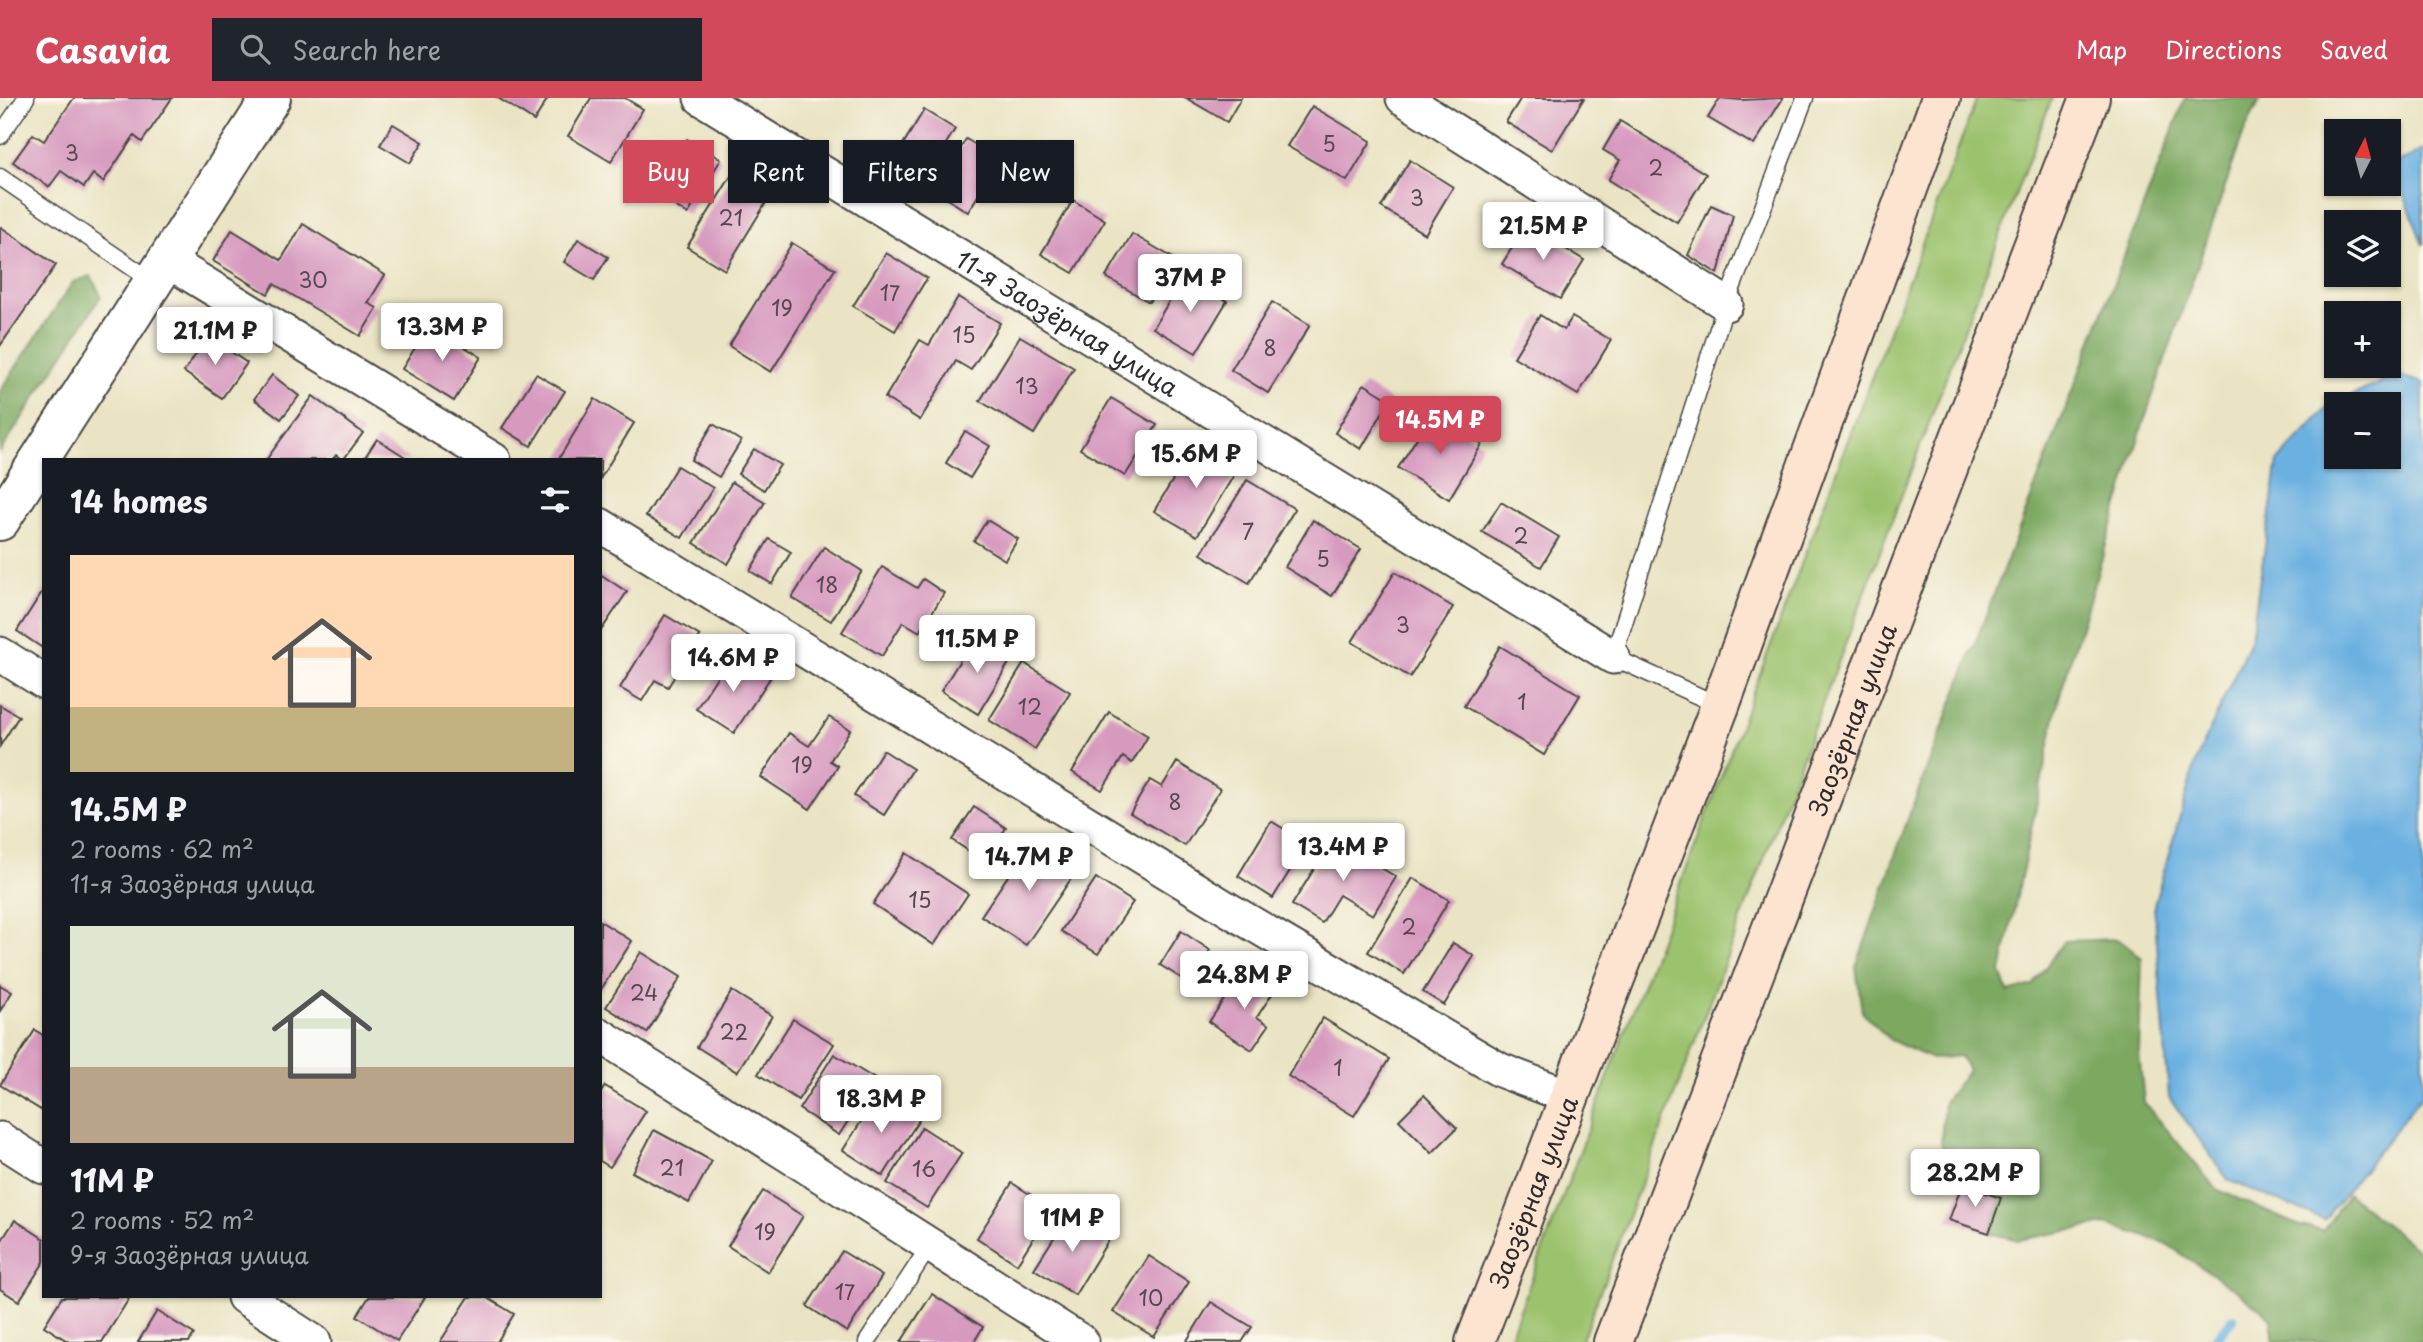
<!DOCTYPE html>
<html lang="en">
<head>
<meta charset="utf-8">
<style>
	body { margin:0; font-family:"Playpen Sans",sans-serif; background:#20242c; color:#f1f3f6; height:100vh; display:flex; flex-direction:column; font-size:26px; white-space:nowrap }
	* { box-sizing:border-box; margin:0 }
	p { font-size:23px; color:#9ea1a6 }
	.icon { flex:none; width:38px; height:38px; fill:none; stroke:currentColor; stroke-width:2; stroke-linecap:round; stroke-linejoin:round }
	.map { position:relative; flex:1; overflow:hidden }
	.drawer { position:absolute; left:42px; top:360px; width:560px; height:840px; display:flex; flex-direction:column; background:#171b24; border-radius:0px; box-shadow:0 2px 5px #0004 }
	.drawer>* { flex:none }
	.guide { position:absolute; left:623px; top:42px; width:665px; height:63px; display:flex; gap:14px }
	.needle { width:46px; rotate:6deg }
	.tools { position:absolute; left:2324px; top:21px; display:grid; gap:14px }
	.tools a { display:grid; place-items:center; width:77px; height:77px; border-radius:0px; background:#171b24; box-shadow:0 2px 5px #0004; font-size:35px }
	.price { position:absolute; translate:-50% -60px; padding:0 16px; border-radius:7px; background:#fff; color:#222; font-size:23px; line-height:46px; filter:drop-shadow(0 2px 4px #0008) }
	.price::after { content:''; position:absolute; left:50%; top:42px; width:21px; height:16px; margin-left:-10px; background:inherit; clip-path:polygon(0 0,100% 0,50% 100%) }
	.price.selected { background:#d1495b; color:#fff }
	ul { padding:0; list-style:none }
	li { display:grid; align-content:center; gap:14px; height:371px; padding:0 28px }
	li span { display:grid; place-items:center; height:217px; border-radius:0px; color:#555 }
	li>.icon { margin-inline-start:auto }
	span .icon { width:126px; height:126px; fill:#fffc; stroke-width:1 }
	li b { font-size:30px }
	h2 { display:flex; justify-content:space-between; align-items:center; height:84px; padding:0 28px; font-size:30px }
	.chip { padding:0 24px; border-radius:0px; background:#171b24; box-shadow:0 2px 5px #0004; font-size:24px; line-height:63px }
	.chip.selected { background:#d1495b; color:#fff }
	header { display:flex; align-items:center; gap:42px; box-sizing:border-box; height:98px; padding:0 35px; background:#d1495b; color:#fff }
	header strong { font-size:33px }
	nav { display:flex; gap:38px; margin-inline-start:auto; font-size:24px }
	.search { width:490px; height:63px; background:#20242c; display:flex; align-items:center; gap:18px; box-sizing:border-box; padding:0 24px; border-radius:0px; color:#9ea1a6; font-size:26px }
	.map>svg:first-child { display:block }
	.green { fill:#9bc26d; stroke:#63764c; stroke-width:2 }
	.forest { fill:#7ca860; stroke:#546a46; stroke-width:2 }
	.water { fill:#6bb0e1; stroke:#4b6e86; stroke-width:2; fill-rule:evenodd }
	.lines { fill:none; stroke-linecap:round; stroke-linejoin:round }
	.stream { stroke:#6bb0e1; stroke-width:10 }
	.building { fill:#d79abf }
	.service-casing { stroke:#484742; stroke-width:19 }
	.minor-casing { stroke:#484742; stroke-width:37 }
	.tertiary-casing { stroke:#484742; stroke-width:42 }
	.secondary-casing { stroke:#484742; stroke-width:42 }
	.service { stroke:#fff; stroke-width:16 }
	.minor { stroke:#fff; stroke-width:33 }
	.tertiary { stroke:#fff; stroke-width:38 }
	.secondary { stroke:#fde4d1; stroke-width:38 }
	.labels { text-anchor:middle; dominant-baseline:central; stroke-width:6; stroke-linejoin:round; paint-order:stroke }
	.number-label { font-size:21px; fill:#564750 }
	.street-label { font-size:24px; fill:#2b2b2b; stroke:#fbf7ec }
</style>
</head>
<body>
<header>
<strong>Casavia</strong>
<div class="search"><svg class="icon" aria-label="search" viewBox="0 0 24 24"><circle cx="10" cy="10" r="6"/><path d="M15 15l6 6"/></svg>Search here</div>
<nav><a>Map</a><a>Directions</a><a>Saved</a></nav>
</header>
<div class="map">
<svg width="2423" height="1244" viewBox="0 0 2423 1244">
	<rect width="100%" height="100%" fill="#fbf7ec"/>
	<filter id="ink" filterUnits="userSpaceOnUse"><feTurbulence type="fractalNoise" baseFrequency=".0143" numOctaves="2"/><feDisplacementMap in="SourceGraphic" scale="14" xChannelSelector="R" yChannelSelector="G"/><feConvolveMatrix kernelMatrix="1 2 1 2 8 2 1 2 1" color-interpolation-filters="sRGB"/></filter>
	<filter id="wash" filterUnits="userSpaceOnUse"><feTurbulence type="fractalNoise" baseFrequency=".00686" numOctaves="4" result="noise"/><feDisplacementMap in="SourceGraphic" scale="28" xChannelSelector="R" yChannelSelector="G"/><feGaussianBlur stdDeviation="1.57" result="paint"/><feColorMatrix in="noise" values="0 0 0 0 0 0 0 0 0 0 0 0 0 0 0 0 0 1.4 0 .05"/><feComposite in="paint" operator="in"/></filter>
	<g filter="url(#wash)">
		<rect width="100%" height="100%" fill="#eae4c4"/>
		<path class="green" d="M1977 0H2052L1581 1244H1508Z"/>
		<g class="forest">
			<path d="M2185 0H2261L2244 34 2144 323 2059 600 2001 874 2008 894 2033 887 2064 843 2118 841 2142 860 2139 955 2144 1004 2216 1091 2297 1127 2323 1133 2348 1096 2423 1156V1244H2274L2271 1220 2236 1192 2165 1145 2106 1126 2018 1142 1989 1135 2001 1100 1962 1087 1941 1045 1944 1004 1968 972 1960 958 1932 961 1890 942 1862 914 1856 869 1912 709Z"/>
			<path d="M91 178 101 198 0 354V293L73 184Z"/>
		</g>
		<g class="water">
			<path d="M2423 52V147L2393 67Z"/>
			<path d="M2397 277 2423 285V996L2324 1122 2228 1082 2169 999 2154 807 2196 663 2251 540 2278 363 2329 308ZM2336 306H2389V359H2336Z"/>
		</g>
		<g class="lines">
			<path class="stream" d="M2213 1244 2233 1221"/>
		</g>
		<g id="blocks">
			<g class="building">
				<path d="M74 0H172L142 44 134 38 103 84 93 76 84 89 61 73 49 89 13 64 33 36 44 43Z"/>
				<path d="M498 0H548L534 23Z"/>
				<path d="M591 0H625L643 11 611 64 568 38Z"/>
				<path d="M1186 0H1241L1227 24Z"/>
				<path d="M1521 0H1584L1552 52 1506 24Z"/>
				<path d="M1720 0 1741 2 1783 0 1754 47 1708 20Z"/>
				<path d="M1312 8 1371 43 1347 83 1287 48Z"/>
				<path d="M924 12 955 31 922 85 891 66Z"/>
				<path d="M1620 23 1706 76 1677 124 1608 82 1620 62 1603 52Z"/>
				<path d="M393 26 423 44 410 65 380 47Z"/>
				<path d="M687 41 721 61 688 116 654 95Z"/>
				<path d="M966 41 1000 61 968 114 935 93Z"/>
				<path d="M1410 62 1453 89 1425 136 1381 109Z"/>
				<path d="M738 67 775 90 725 172 687 149Z"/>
				<path d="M1073 102 1105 122 1073 175 1041 156Z"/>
				<path d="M1711 107 1733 117 1718 176 1688 157Z"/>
				<path d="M303 126 385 177 368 205 377 210 360 238 274 186 268 196 213 163 232 132 281 162Z"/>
				<path d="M1526 127 1584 162 1560 201 1502 166Z"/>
				<path d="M1 129 56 167 0 248V130Z"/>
				<path d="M1132 136 1175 161 1149 204 1106 179Z"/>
				<path d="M578 141 608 159 594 182 564 164Z"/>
				<path d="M792 145 835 171 771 274 729 248Z"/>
				<path d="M886 155 927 180 895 233 853 208Z"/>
				<path d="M1185 177 1227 203 1196 255 1153 230Z"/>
				<path d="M958 199 1000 225 971 272 956 263 920 322 885 300 920 242 929 247Z"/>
				<path d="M1272 204 1310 227 1268 295 1231 272Z"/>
				<path d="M1540 217 1564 232 1572 219 1611 242 1578 297 1514 259Z"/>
				<path d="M429 227 481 259 454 303 402 271Z"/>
				<path d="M208 238 247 265 222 300 184 274Z"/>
				<path d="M1020 238 1074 270 1034 336 980 303Z"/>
				<path d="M536 276 565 293 531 348 502 330Z"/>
				<path d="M272 277 299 298 281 321 254 301Z"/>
				<path d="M1364 286 1390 302 1361 351 1335 335Z"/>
				<path d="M313 298 363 335 343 362 336 357 332 362H266Z"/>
				<path d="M1111 300 1157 327 1125 378 1080 351Z"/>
				<path d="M595 301 634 325 600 381V362H558Z"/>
				<path d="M1432 316 1482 346 1449 401 1398 370Z"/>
				<path d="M713 326 741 343 719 379 691 362Z"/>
				<path d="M965 333 990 348 970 380 946 365Z"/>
				<path d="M377 341 410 362H363Z"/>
				<path d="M1194 347 1237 372 1197 438 1154 413Z"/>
				<path d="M754 351 780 367 764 392 738 376Z"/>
				<path d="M677 368 713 390 682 440 646 418Z"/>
				<path d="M1247 382 1295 411 1249 485 1201 456Z"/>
				<path d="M732 384 765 404 728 466 694 445Z"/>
				<path d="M1501 404 1559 439 1541 469 1482 434Z"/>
				<path d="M987 422 1018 441 1005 462 974 443Z"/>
				<path d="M1313 422 1361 451 1332 498 1285 469Z"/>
				<path d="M769 441 791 454 772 486 750 473Z"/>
				<path d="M824 449 862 473 831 523 792 500Z"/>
				<path d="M882 469 917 490 923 481 944 495 920 534 903 524 882 558 842 534Z"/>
				<path d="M1395 474 1453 509 1410 579 1352 544Z"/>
				<path d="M600 476 627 494 600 534Z"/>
				<path d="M44 491V551L17 533Z"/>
				<path d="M665 517 700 538 668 589 655 582 642 603 620 590Z"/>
				<path d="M975 538 1012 560 978 616 941 593Z"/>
				<path d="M1500 548 1580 597 1544 657 1464 608Z"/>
				<path d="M732 556 770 580 734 635 696 611Z"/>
				<path d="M1024 565 1070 594 1035 651 989 622Z"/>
				<path d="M0 607 19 618 0 648Z"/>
				<path d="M1109 614 1148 638 1132 665 1123 659 1102 692 1072 674Z"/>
				<path d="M829 619 850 632 830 663 838 668 810 711 761 679 789 635 809 648Z"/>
				<path d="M883 652 913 671 884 717 854 698Z"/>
				<path d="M1177 664 1220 691 1185 748 1130 715 1150 682 1162 689Z"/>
				<path d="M974 709 1006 730 984 763 952 742Z"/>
				<path d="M1271 723 1307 745 1273 800 1238 778Z"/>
				<path d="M1333 740 1396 779 1373 817 1339 797 1322 825 1292 807Z"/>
				<path d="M1032 742 1077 772 1026 847 981 818Z"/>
				<path d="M906 755 968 796 934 847 873 806Z"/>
				<path d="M1096 780 1133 804 1098 856 1061 833Z"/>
				<path d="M1413 780 1449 802 1404 876 1368 854Z"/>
				<path d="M600 823 632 843 600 893Z"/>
				<path d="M1181 833 1210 852 1189 885 1160 867Z"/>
				<path d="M1453 845 1474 858 1444 907 1423 894Z"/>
				<path d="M641 854 681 879 647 935 606 909Z"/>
				<path d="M1243 873 1274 893 1257 919 1269 927 1252 952 1209 924Z"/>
				<path d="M0 887 12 894 0 913Z"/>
				<path d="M732 893 772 918 737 974 697 949Z"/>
				<path d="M1323 920 1389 961 1354 1018 1288 978Z"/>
				<path d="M793 921 834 946 798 1002 758 976Z"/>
				<path d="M35 932 44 938V1007L41 1012 0 987Z"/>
				<path d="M834 956 875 981 839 1037 799 1011Z"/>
				<path d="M605 988 646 1013 610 1069 600 1063V996Z"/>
				<path d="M878 997 919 1022 883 1078 843 1052Z"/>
				<path d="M1424 997 1457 1030 1432 1055 1399 1022Z"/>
				<path d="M922 1029 962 1055 927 1110 887 1085Z"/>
				<path d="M654 1032 712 1063 689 1105 632 1074Z"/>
				<path d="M1012 1085 1052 1110 1017 1166 977 1140Z"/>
				<path d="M1962 1087 2001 1100 1989 1135 1949 1122Z"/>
				<path d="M763 1093 803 1118 768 1174 728 1148Z"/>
				<path d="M1069 1116 1109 1141 1075 1197 1034 1171Z"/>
				<path d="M15 1122 44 1141V1164L19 1203 0 1191V1145Z"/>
				<path d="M842 1153 882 1178 847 1234 807 1208Z"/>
				<path d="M1149 1158 1189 1184 1154 1239 1113 1214Z"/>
				<path d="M932 1196 983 1229 974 1244H901Z"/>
				<path d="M62 1199H130L102 1244H69L44 1228Z"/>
				<path d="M369 1199H425L397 1243 357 1218Z"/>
				<path d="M469 1199H486L514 1216 497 1244H440Z"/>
				<path d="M1211 1204 1252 1229 1242 1244H1186Z"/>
				<path d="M157 1213 194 1236 189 1244H138Z"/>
			</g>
		</g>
	</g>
	<g filter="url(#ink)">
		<use href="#blocks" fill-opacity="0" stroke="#484742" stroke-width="2"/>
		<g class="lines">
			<defs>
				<g id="service">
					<path d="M0 38 26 0"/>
					<path d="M0 79 152 183"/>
					<path d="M1720 608 1613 559 1726 206 1805 0"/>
					<path d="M867 1244 931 1146"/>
				</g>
				<g id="minor">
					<path id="s1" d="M701 0 1613 559"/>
					<path d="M1403 0 1726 206"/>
					<path d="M166 162 494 362"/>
					<path d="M600 427 1231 813 1500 972 1570 999"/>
					<path d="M0 556 44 584"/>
					<path d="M600 937 1082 1244"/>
					<path d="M0 1041 44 1069"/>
					<path d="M244 1199 314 1244"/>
				</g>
				<path id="tertiary" d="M0 423 271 0"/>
				<g id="secondary">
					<path id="s2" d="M1475 1244 1720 608 1941 0"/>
					<path id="s3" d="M1613 1244 2090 0"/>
				</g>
			</defs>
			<use href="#service" class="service-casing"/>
			<use href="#minor" class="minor-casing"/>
			<use href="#tertiary" class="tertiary-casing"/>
			<use href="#secondary" class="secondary-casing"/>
			<use href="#service" class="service"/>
			<use href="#minor" class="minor"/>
			<use href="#tertiary" class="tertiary"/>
			<use href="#secondary" class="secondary"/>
		</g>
	</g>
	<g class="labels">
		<g class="number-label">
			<text x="1329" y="45">5</text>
			<text x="72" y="54">3</text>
			<text x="1656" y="69">2</text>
			<text x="1417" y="99">3</text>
			<text x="731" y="119">21</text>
			<text x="313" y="181">30</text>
			<text x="890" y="194">17</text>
			<text x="782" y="209">19</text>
			<text x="964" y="236">15</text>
			<text x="1270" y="249">8</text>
			<text x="1027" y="287">13</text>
			<text x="1248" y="433">7</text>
			<text x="1521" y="437">2</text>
			<text x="1323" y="460">5</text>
			<text x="827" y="486">18</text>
			<text x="1403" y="526">3</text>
			<text x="1522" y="603">1</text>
			<text x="1030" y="608">12</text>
			<text x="802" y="666">19</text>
			<text x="1175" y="703">8</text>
			<text x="920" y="801">15</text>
			<text x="1409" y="828">2</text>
			<text x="644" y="894">24</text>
			<text x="734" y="933">22</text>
			<text x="1338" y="969">1</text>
			<text x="672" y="1069">21</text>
			<text x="924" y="1070">16</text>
			<text x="765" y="1133">19</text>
			<text x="845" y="1193">17</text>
			<text x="1151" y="1199">10</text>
		</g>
		<g class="street-label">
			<text stroke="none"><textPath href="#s1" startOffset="430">11-я Заозёрная улица</textPath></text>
			<text stroke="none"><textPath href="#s3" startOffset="667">Заозёрная улица</textPath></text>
			<text stroke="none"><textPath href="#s2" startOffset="161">Заозёрная улица</textPath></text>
		</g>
	</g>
</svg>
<div class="tools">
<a><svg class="needle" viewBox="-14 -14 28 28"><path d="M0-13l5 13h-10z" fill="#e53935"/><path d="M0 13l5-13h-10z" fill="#9ea1a6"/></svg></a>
<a><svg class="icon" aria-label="layers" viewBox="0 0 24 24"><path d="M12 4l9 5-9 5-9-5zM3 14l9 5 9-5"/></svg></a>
<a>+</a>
<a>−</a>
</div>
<b class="price" style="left:1543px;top:164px">21.5M ₽</b>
<b class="price" style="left:1190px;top:216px">37M ₽</b>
<b class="price" style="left:442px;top:265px">13.3M ₽</b>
<b class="price" style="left:215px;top:269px">21.1M ₽</b>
<b class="price selected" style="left:1440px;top:358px">14.5M ₽</b>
<b class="price" style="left:1196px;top:392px">15.6M ₽</b>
<b class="price" style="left:977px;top:577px">11.5M ₽</b>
<b class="price" style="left:733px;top:596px">14.6M ₽</b>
<b class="price" style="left:1343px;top:785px">13.4M ₽</b>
<b class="price" style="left:1029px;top:795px">14.7M ₽</b>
<b class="price" style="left:1244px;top:913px">24.8M ₽</b>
<b class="price" style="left:881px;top:1037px">18.3M ₽</b>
<b class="price" style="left:1975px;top:1111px">28.2M ₽</b>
<b class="price" style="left:1072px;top:1156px">11M ₽</b>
<div class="guide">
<a class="chip selected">Buy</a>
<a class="chip">Rent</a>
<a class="chip">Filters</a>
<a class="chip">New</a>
</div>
<section class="drawer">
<h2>14 homes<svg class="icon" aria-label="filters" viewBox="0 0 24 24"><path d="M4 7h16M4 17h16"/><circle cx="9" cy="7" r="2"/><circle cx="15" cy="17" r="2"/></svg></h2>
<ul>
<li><span style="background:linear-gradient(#ffd9b3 70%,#c2b280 0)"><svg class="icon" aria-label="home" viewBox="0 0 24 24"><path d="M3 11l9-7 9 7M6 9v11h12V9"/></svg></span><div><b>14.5M ₽</b><p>2 rooms · 62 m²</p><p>11-я Заозёрная улица</p></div></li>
<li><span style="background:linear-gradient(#dfe7d0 65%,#b9a48a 0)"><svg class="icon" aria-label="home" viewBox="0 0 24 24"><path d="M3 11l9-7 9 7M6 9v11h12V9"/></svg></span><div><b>11M ₽</b><p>2 rooms · 52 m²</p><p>9-я Заозёрная улица</p></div></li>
</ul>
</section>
</div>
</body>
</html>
